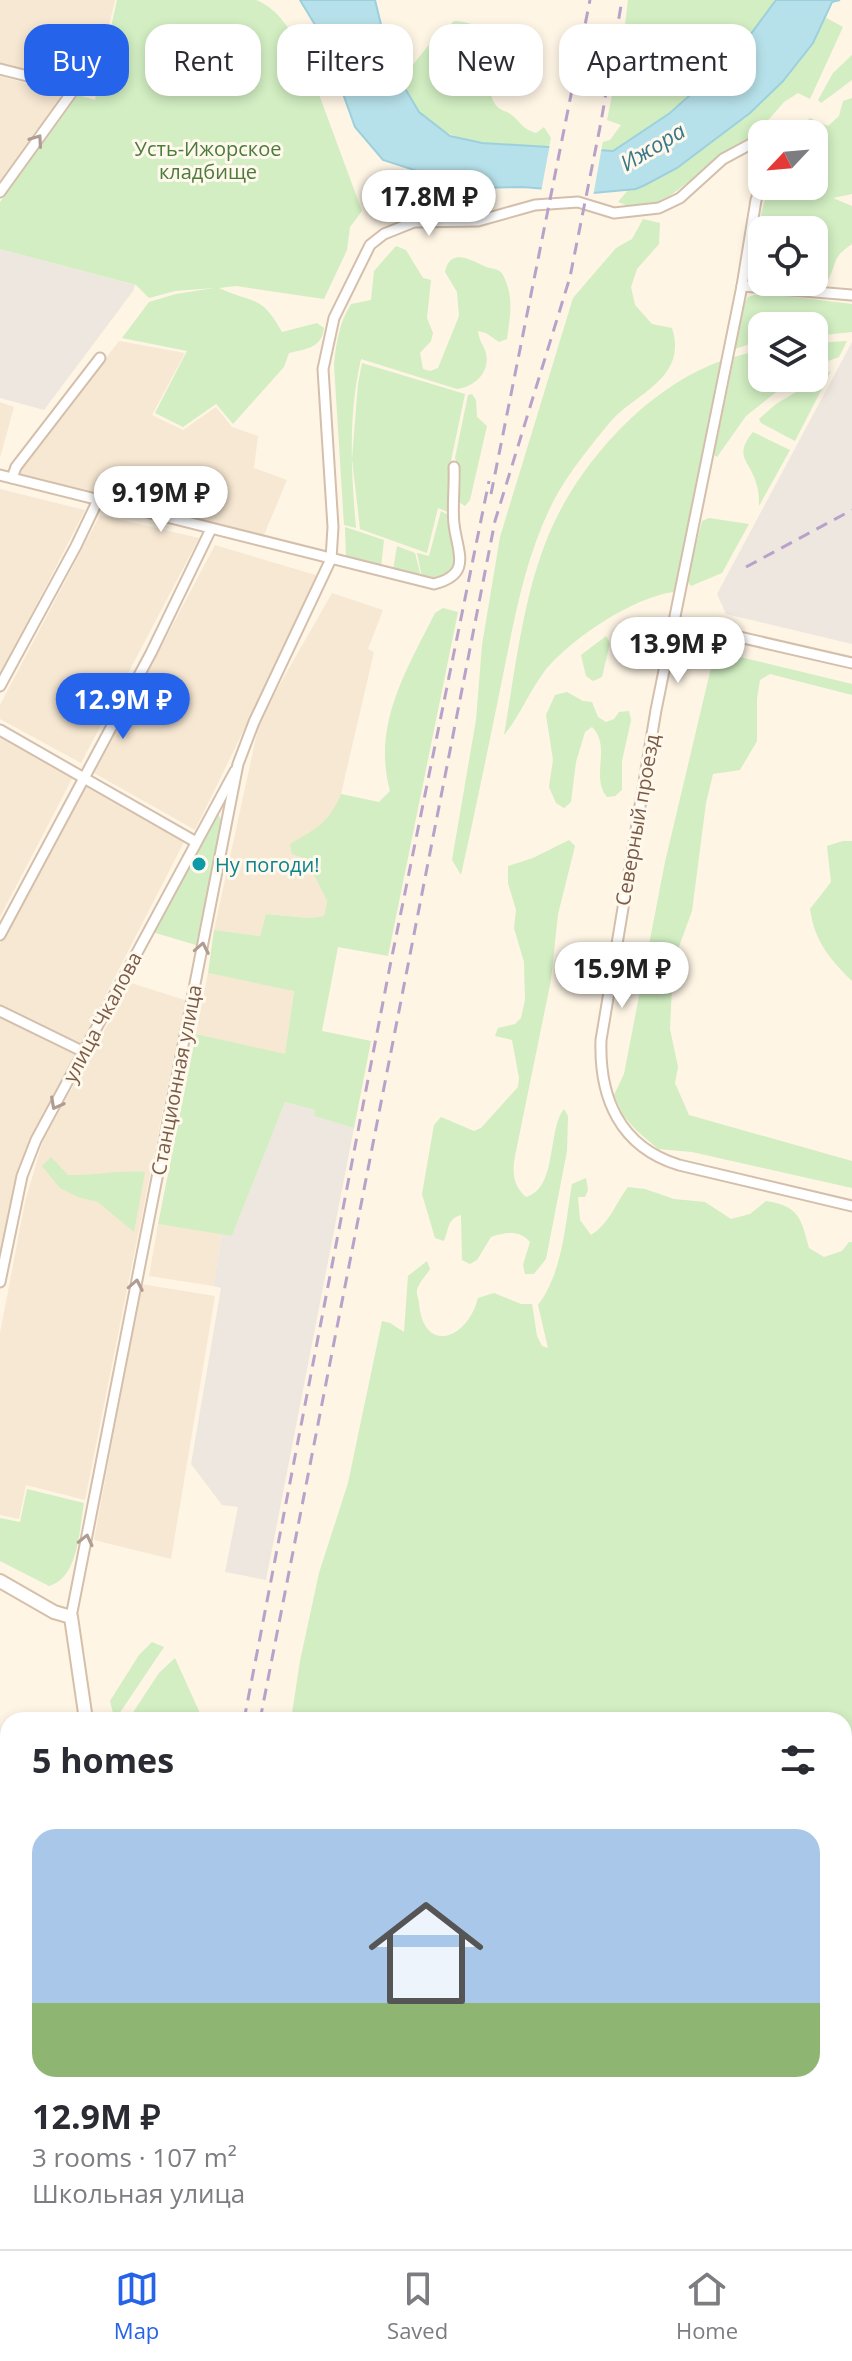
<!DOCTYPE html>
<html lang="en">
<head>
<meta charset="utf-8">
<style>
	body { margin:0; font-family:"Open Sans",sans-serif; background:#f2f2f3; color:#2b2b33; height:100vh; display:flex; flex-direction:column; font-size:30px; white-space:nowrap }
	* { box-sizing:border-box; margin:0 }
	p { font-size:26px; color:#7c7c81 }
	.icon { flex:none; width:44px; height:44px; fill:none; stroke:currentColor; stroke-width:2; stroke-linecap:round; stroke-linejoin:round }
	.map { position:relative; flex:1; overflow:hidden }
	.sheet { position:absolute; left:0px; top:1712px; width:852px; height:538px; display:flex; flex-direction:column; background:#fff; border-radius:24px 24px 0 0; box-shadow:0 4px 12px #0003 }
	.sheet>* { flex:none }
	.guide { position:absolute; left:24px; top:24px; width:804px; height:72px; display:flex; gap:16px }
	.needle { width:52px; rotate:244deg }
	.buttons { position:absolute; left:748px; top:120px; display:grid; gap:16px }
	.buttons a { display:grid; place-items:center; width:80px; height:80px; border-radius:16px; background:#fff; box-shadow:0 4px 12px #0003; font-size:40px }
	.price { position:absolute; translate:-50% -68px; padding:0 18px; border-radius:28px; background:#fff; color:#222; font-size:26px; line-height:52px; filter:drop-shadow(0 2px 4px #0008) }
	.price::after { content:''; position:absolute; left:50%; top:48px; width:24px; height:18px; margin-left:-12px; background:inherit; clip-path:polygon(0 0,100% 0,50% 100%) }
	.price.selected { background:#2563eb; color:#fff }
	ul { padding:0; list-style:none }
	li { display:grid; align-content:center; gap:16px; height:424px; padding:0 32px }
	li+li { border-top:2px solid #e1e1e2 }
	li span { display:grid; place-items:center; height:248px; border-radius:24px; color:#555 }
	li>.icon { margin-inline-start:auto }
	span .icon { width:144px; height:144px; fill:#fffc; stroke-width:1 }
	li b { font-size:34px }
	h2 { display:flex; justify-content:space-between; align-items:center; height:96px; padding:0 32px; font-size:34px }
	.chip { padding:0 28px; border-radius:24px; background:#fff; box-shadow:0 4px 12px #0003; font-size:28px; line-height:72px }
	.chip.selected { background:#2563eb; color:#fff }
	.tab-bar { display:flex; justify-content:space-around; align-items:center; height:112px; border-top:2px solid #e1e1e2; background:#fff; font-size:22px; color:#7c7c81 }
	.tab-bar a { display:grid; justify-items:center; gap:4px }
	.tab-bar .selected { color:#2563eb }
	.map>svg:first-child { display:block }
	.residential { fill:#f7e8d3 }
	.industrial { fill:#eee7df }
	.green { fill:#d2eec2 }
	.water { fill:#b7e1ea; stroke:#9cd0dd; stroke-width:2 }
	.pier { fill:#fef5e5 }
	.lines { fill:none; stroke-linecap:round; stroke-linejoin:round }
	.street-casing { stroke:#d4bfac; stroke-width:13 }
	.secondary-casing { stroke:#d7c0a9; stroke-width:16 }
	.street { stroke:#fff; stroke-width:9 }
	.secondary { stroke:#fff; stroke-width:12 }
	.rail { stroke:#b9a2ca; stroke-width:3; stroke-dasharray:12 8; stroke-linecap:butt }
	.oneway { stroke:#af9d91 }
	.culture-dot { fill:#0f9aa8; stroke:#fff9ed; stroke-width:3 }
	.labels { text-anchor:middle; dominant-baseline:central; stroke-width:6; stroke-linejoin:round; paint-order:stroke }
	.park-label { font-size:20px; fill:#4c7b3c; stroke:#fff9ed }
	.street-label { font-size:20px; fill:#7a5b47; stroke:#fff9ed }
	.culture-label { font-size:20px; fill:#0d838f; stroke:#fff9ed; text-anchor:start }
	.water-label { font-size:22px; font-style:italic; fill:#3b7888; stroke:#fff9ed }
</style>
</head>
<body>
<div class="map">
<svg width="852" height="2249" viewBox="0 0 852 2249">
	<rect width="100%" height="100%" fill="#fef5e5"/>
	<g class="residential">
		<path d="M0 0H115L94 91 0 67Z"/>
		<path d="M0 76 63 94 0 182Z"/>
		<path d="M119 341 185 353 152 415 183 430 216 407 232 427 258 436 254 468 287 480 264 535 17 473Z"/>
		<path d="M0 402 14 407 0 458Z"/>
		<path d="M0 489 85 510 0 676Z"/>
		<path d="M100 515 199 538 81 763 0 719V705Z"/>
		<path d="M215 545 319 576 195 830 94 773Z"/>
		<path d="M332 593 383 610 368 649 374 652 341 794 333 813 318 828 290 845 306 859 327 901 324 916 309 918 266 914 260 936 214 930 260 719Z"/>
		<path d="M0 737 73 777 0 917Z"/>
		<path d="M85 782 185 840 34 1135 0 1274V944Z"/>
		<path d="M208 973 294 990 285 1055 196 1034Z"/>
		<path d="M131 983 185 1000 85 1500 26 1485 19 1519 0 1515V1333L25 1202 43 1140Z"/>
		<path d="M158 1224 222 1234 213 1286 149 1276Z"/>
		<path d="M141 1284 215 1296 171 1559 94 1540Z"/>
	</g>
	<g class="industrial">
		<path d="M0 249 135 285 133 291 44 410 0 398Z"/>
		<path d="M852 342V644L726 614 717 594Z"/>
		<path d="M285 1102 315 1110 314 1116 354 1128 266 1580 225 1572 238 1507 222 1505 191 1464 221 1288 213 1286 222 1234 232 1236Z"/>
		<path d="M5 1728 8 1729V1949L0 1946V1740Z"/>
	</g>
	<g class="green">
		<path d="M117 0H256C279 9 290 31 303 51L362 211 350 227 347 250 324 299 236 286 219 288C253 304 261 294 282 332L317 323 324 328C322 348 306 349 289 353L284 367 233 424 216 404 183 427 155 413 187 351 122 338 149 302 176 294 214 288 175 291 149 298 136 285 0 249V202L78 95 95 100Z"/>
		<path d="M628 0H776L736 54 670 113 613 151 601 150 603 142 610 140 621 125 607 120 623 41Z"/>
		<path d="M823 16 843 27 810 99 798 93 784 102 756 134 738 144 671 195 654 204 628 206 618 202 629 189 645 185 677 168 750 113 783 81 813 43Z"/>
		<path d="M454 21C483 22 486 37 499 60 494 76 484 96 499 108 502 111 507 111 510 114 521 121 520 128 536 133L544 127 551 138 549 147C505 144 451 149 419 112 413 104 408 93 403 85L407 72 428 46Z"/>
		<path d="M852 55V80L821 103 818 100 833 73Z"/>
		<path d="M852 98V194L833 198 852 206V244C830 259 838 263 827 282H804H814V230H762V244L759 243 756 236 768 186H814V134H794L810 118 828 126 839 116 843 101Z"/>
		<path d="M643 219 660 223 659 244 637 269 631 287 635 305 652 324 672 328C688 378 637 392 611 421 591 445 569 472 554 500 524 558 514 622 501 685 488 749 475 812 461 875L452 860 476 720 482 645 500 537 573 298 616 248 632 239Z"/>
		<path d="M396 246 406 250 423 278 431 280 427 318 433 333 431 341 420 353 423 369 430 371 438 368 459 316 457 292 445 272C450 248 469 259 484 266 492 270 500 267 504 277 514 298 510 317 507 339L499 342 486 333 478 331C479 340 482 343 485 350 492 370 476 387 457 389L361 359C348 415 351 471 356 528L344 525 334 365C336 343 339 323 351 304L371 300 374 271Z"/>
		<path d="M761 293 852 304V332L814 336V326H762V340L735 349 745 302 748 297Z"/>
		<path d="M847 341 839 357 814 366V343Z"/>
		<path d="M762 349V378H794L746 416 717 457 714 455 734 357Z"/>
		<path d="M723 360 674 592C633 597 569 640 544 672 529 692 520 716 504 735 515 672 522 604 545 544 574 467 645 388 723 360Z"/>
		<path d="M362 363 465 394 451 461 450 513 438 508 427 553 360 529 352 459 358 384Z"/>
		<path d="M831 371 795 441 761 423 759 419 776 404Z"/>
		<path d="M472 394 476 400 477 417 487 426 470 500 465 506 459 502 461 474 455 458 468 395Z"/>
		<path d="M753 432 790 450 759 506C759 500 759 492 757 486 751 460 732 458 753 432Z"/>
		<path d="M441 511 450 516 457 559 454 570 433 580 422 577 417 553 429 556Z"/>
		<path d="M709 518 749 524 722 573 691 586 687 580 702 521Z"/>
		<path d="M345 527 384 540 381 567 346 557Z"/>
		<path d="M397 546 415 553 421 577 393 570Z"/>
		<path d="M443 608 458 612 388 956 338 947 322 1031 371 1041 354 1128 314 1116 315 1110 285 1102 232 1236 158 1224 196 1034 285 1054 294 991 208 973 214 930 260 936 266 914 309 918 324 916 327 901 306 859 292 854 290 844C316 829 329 823 341 794L379 802 390 791C372 725 406 671 435 613Z"/>
		<path d="M606 636 610 643 602 677 593 681 586 676 581 655Z"/>
		<path d="M715 651 852 684V695L770 674 760 680 757 699V741L740 770 713 774 706 803 692 911 673 963 670 1029 678 1067 675 1083 689 1115 852 1161V1188L692 1152 658 1149 636 1130 623 1115 614 1095 624 1074 665 862Z"/>
		<path d="M567 692 583 701 592 702 598 717 606 722 614 719 619 712 629 711 631 720 622 761V790L615 796 607 797C590 776 612 747 592 727L585 732 576 762 571 802 564 808 556 803 549 787 553 760 546 715 555 695Z"/>
		<path d="M215 814 219 815 222 823 196 945 152 932Z"/>
		<path d="M569 840 575 846 558 914 551 980 515 1156C512 1173 513 1186 526 1197 558 1188 547 1130 564 1109L568 1116 567 1151 546 1259 534 1274H525L523 1265 530 1242C520 1230 505 1232 491 1237L477 1260 470 1264 462 1260 461 1215C447 1219 449 1229 444 1241L435 1238 422 1194 434 1125 441 1117 474 1131 481 1128 518 1087 519 1078 512 1040 495 1036 498 1028 515 1024 521 1018 525 1000 524 962 514 928 516 910 508 883V866L533 858Z"/>
		<path d="M843 841H852V981C829 958 815 942 810 909L831 882 827 846Z"/>
		<path d="M51 1157 68 1175C94 1176 119 1170 145 1172L134 1232 98 1202 78 1197 60 1188 42 1166Z"/>
		<path d="M586 1178 588 1190 585 1197H578L580 1220 591 1235C610 1223 615 1204 628 1187L645 1189 674 1199 705 1202 731 1219 750 1214 766 1201C799 1206 801 1218 809 1248L824 1257 842 1251 849 1242H852V2214L848 2249H636L599 2242H844V1720H291L300 1661 319 1573 348 1483 382 1321 390 1323 404 1332 408 1276 427 1261 430 1269C427 1274 418 1284 417 1290 416 1295 419 1299 419 1303 423 1354 467 1341 478 1298L494 1293 521 1304H532L537 1336 542 1346 548 1348 538 1305C563 1272 565 1225 572 1184Z"/>
		<path d="M27 1489 84 1503C79 1530 79 1577 49 1586L0 1561V1518L20 1522Z"/>
		<path d="M152 1642 164 1647 119 1714 113 1713 110 1701 139 1655Z"/>
		<path d="M175 1658 203 1720H128L159 1673Z"/>
		<path d="M276 2242H342L340 2249H280Z"/>
	</g>
	<path class="water" d="M300 0H375L385 41 403 85 419 112 450 136 482 143 613 151 670 113 736 54 776 0H840L832 2 813 43 783 81 750 113 677 168 645 185 636 189 593 193 523 187 470 188 383 160 355 127 323 38Z"/>
	<path class="pier" d="M550 144 602 146 593 197 541 192Z"/>
	<g class="lines">
		<defs>
			<g id="street">
				<path d="M0 69 75 88 0 192"/>
				<path d="M762 183 756 200 742 286 656 710 601 1040C599 1098 620 1147 679 1165L852 1206"/>
				<path d="M742 286 852 295"/>
				<path d="M0 475 434 584C473 574 457 552 454 524 452 508 455 484 454 467"/>
				<path d="M12 478 16 467 100 358"/>
				<path d="M674 622 852 663"/>
				<path d="M0 686 76 546 98 500"/>
				<path d="M0 730 196 842"/>
				<path d="M0 935 151 653 211 529"/>
				<path d="M0 1011 84 1052"/>
				<path d="M0 1282 22 1176 36 1140 235 771"/>
				<path d="M71 1617 238 764 254 722 331 559 333 527 323 369 334 318 370 245 384 234 414 222 478 221 535 205 578 202 614 213 659 208 680 198 723 159 762 138"/>
			</g>
			<g id="secondary">
				<path d="M0 1581 54 1612 71 1617 86 1720"/>
				<path d="M0 1990 8 1978"/>
				<path d="M0 2140 8 2141"/>
				<path d="M544 2242 581 2249"/>
				<path d="M362 2249 364 2242"/>
			</g>
		</defs>
		<use href="#street" class="street-casing"/>
		<use href="#secondary" class="secondary-casing"/>
		<use href="#street" class="street"/>
		<use href="#secondary" class="secondary"/>
		<g class="rail">
			<path d="M491 494 590 0"/>
			<path d="M746 567 852 510"/>
			<path d="M244 1720 389 971 489 481"/>
			<path d="M260 1720 495 521 570 277 601 122 622 0"/>
			<path d="M142 2249 143 2242"/>
			<path d="M156 2249 157 2242"/>
		</g>
	</g>
	<defs><path id="oneway-chevron" d="M-2-3.5L2.5 0L-2 3.5" fill="none" stroke-width="1.6" stroke-linecap="round" stroke-linejoin="round" transform="scale(2)"/></defs>
	<g class="oneway">
		<use href="#oneway-chevron" transform="translate(37 140) rotate(-55)"/>
		<use href="#oneway-chevron" transform="translate(202 948) rotate(-79)"/>
		<use href="#oneway-chevron" transform="translate(56 1104) rotate(118)"/>
		<use href="#oneway-chevron" transform="translate(136 1285) rotate(-79)"/>
		<use href="#oneway-chevron" transform="translate(86 1540) rotate(-77)"/>
	</g>
	<circle class="culture-dot" cx="199" cy="864" r="8"/>
	<g class="labels">
		<g class="park-label">
			<text x="208" y="148">Усть-Ижорское<tspan x="208" dy="23">кладбище</tspan></text>
		</g>
		<g class="street-label">
			<text transform="translate(637 820) rotate(-80)">Северный проезд</text>
			<text transform="translate(102 1017) rotate(-62)">улица Чкалова</text>
			<text transform="translate(176 1080) rotate(-79)">Станционная улица</text>
		</g>
		<g class="culture-label">
			<text x="215" y="864">Ну погоди!</text>
		</g>
		<g class="water-label">
			<text transform="translate(652 146) rotate(-31)">Ижора</text>
		</g>
	</g>
</svg>
<div class="buttons">
<a><svg class="needle" viewBox="-14 -14 28 28"><path d="M0-13l5 13h-10z" fill="#e53935"/><path d="M0 13l5-13h-10z" fill="#7c7c81"/></svg></a>
<a><svg class="icon" aria-label="locate" viewBox="0 0 24 24"><circle cx="12" cy="12" r="6"/><path d="M12 2v4M12 18v4M2 12h4M18 12h4"/></svg></a>
<a><svg class="icon" aria-label="layers" viewBox="0 0 24 24"><path d="M12 4l9 5-9 5-9-5zM3 14l9 5 9-5"/></svg></a>
</div>
<b class="price" style="left:429px;top:238px">17.8M ₽</b>
<b class="price" style="left:161px;top:534px">9.19M ₽</b>
<b class="price" style="left:678px;top:685px">13.9M ₽</b>
<b class="price selected" style="left:123px;top:741px">12.9M ₽</b>
<b class="price" style="left:622px;top:1010px">15.9M ₽</b>
<div class="guide">
<a class="chip selected">Buy</a>
<a class="chip">Rent</a>
<a class="chip">Filters</a>
<a class="chip">New</a>
<a class="chip">Apartment</a>
</div>
<section class="sheet">
<h2>5 homes<svg class="icon" aria-label="filters" viewBox="0 0 24 24"><path d="M4 7h16M4 17h16"/><circle cx="9" cy="7" r="2"/><circle cx="15" cy="17" r="2"/></svg></h2>
<ul>
<li><span style="background:linear-gradient(#a9c7e8 70%,#8fb573 0)"><svg class="icon" aria-label="home" viewBox="0 0 24 24"><path d="M3 11l9-7 9 7M6 9v11h12V9"/></svg></span><div><b>12.9M ₽</b><p>3 rooms · 107 m²</p><p>Школьная улица</p></div></li>
</ul>
</section>
</div>
<nav class="tab-bar">
<a class="selected"><svg class="icon" aria-label="map" viewBox="0 0 24 24"><path d="M3 6l6-2 6 2 6-2v14l-6 2-6-2-6 2zM9 4v14M15 6v14"/></svg>Map</a>
<a><svg class="icon" aria-label="saved" viewBox="0 0 24 24"><path d="M7 4h10v16l-5-4-5 4z"/></svg>Saved</a>
<a><svg class="icon" aria-label="home" viewBox="0 0 24 24"><path d="M3 11l9-7 9 7M6 9v11h12V9"/></svg>Home</a>
</nav>
</body>
</html>
